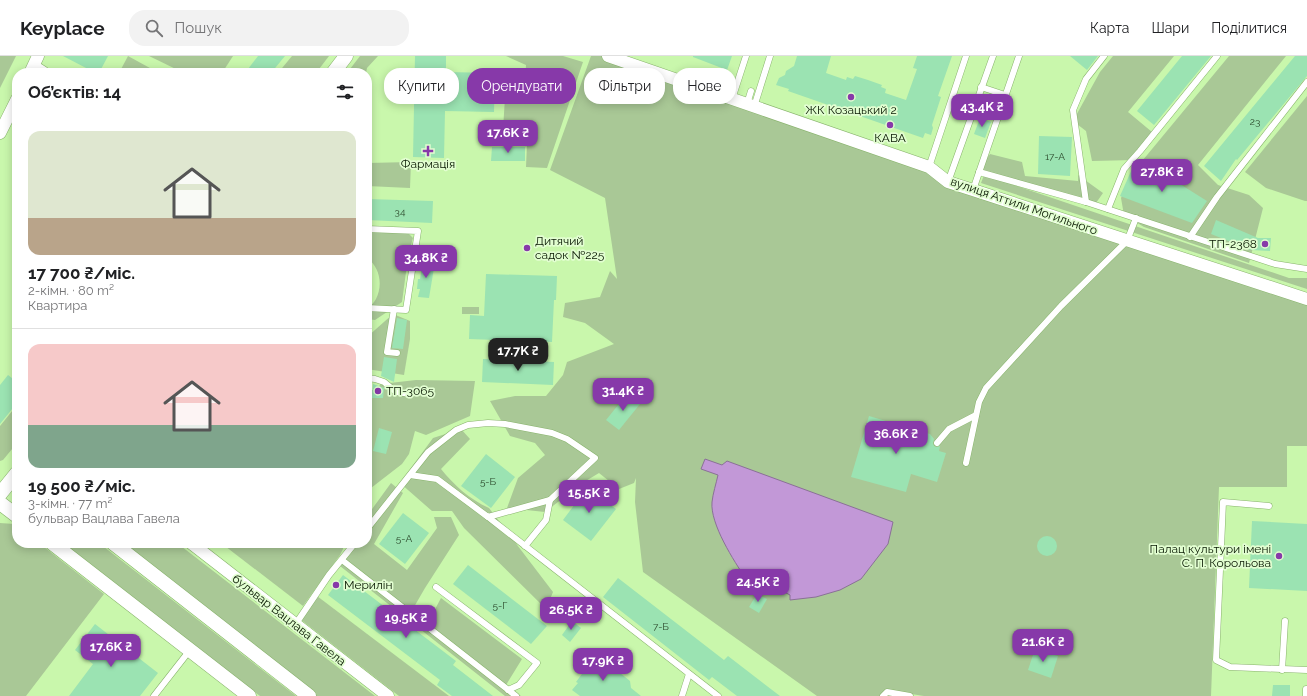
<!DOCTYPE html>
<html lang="uk">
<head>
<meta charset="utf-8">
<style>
	body { margin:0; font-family:Raleway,sans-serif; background:#f2f2f2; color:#202124; height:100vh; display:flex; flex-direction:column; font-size:15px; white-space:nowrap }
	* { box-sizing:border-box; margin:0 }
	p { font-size:13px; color:#757577 }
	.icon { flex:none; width:22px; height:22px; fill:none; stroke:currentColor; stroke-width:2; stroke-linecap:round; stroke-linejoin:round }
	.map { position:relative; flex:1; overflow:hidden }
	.side { position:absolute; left:12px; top:12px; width:360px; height:480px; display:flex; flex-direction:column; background:#fff; border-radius:16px; box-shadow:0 2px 10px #0003 }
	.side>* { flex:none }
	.banner { position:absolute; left:384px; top:12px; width:380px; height:36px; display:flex; gap:8px }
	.price { position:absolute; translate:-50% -34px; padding:0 9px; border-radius:8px; background:#8739a9; color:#fff; font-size:13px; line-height:26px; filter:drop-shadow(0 1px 2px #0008) }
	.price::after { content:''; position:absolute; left:50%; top:24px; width:12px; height:9px; margin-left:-6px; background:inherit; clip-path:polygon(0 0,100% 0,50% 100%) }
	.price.selected { background:#222; color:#fff }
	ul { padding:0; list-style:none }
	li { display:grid; align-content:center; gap:8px; height:212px; padding:0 16px }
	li+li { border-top:1px solid #e0e0e0 }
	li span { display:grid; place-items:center; height:124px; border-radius:12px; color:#555 }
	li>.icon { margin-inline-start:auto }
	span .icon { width:72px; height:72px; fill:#fffc; stroke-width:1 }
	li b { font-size:17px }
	h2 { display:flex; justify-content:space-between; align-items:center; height:48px; padding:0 16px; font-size:17px }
	.chip { padding:0 14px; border-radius:16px; background:#fff; box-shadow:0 2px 10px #0003; font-size:14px; line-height:36px }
	.chip.selected { background:#8739a9; color:#fff }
	header { display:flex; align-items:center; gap:24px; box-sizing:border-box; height:56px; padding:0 20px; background:#fff; border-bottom:1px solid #e0e0e0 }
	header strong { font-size:19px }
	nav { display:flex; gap:22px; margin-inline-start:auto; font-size:14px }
	.search { width:280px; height:36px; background:#f2f2f2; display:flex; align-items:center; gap:10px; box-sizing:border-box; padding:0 14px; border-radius:16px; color:#757577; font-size:15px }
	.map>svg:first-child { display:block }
	.green { fill:#a9c896 }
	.water { fill:#c298d7; stroke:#8a7196 }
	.building { fill:#9be3b2 }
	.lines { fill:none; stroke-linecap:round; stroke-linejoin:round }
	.service-casing { stroke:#88b36c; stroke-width:7 }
	.minor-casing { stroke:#88b36c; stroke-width:13 }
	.tertiary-casing { stroke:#88b36c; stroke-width:15 }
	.service { stroke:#fff; stroke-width:6 }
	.minor { stroke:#fff; stroke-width:12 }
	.tertiary { stroke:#fff; stroke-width:14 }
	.poi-dot { fill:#8739a9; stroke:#e2fed1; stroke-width:1.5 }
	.labels { text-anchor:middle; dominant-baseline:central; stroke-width:3.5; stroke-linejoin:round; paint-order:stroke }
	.number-label { font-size:10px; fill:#2c4a2c }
	.poi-label { font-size:12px; fill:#071700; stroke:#e2fed1 }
	.street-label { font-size:12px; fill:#071700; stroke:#e2fed1 }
</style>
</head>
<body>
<header>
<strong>Keyplace</strong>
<div class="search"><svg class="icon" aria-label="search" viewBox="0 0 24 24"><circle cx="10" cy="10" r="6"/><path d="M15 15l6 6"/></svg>Пошук</div>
<nav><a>Карта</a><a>Шари</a><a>Поділитися</a></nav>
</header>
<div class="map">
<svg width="1307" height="640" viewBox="0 0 1307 640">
	<rect width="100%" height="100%" fill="#c9f7ac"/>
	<g class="green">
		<path d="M0 0H16L0 32Z"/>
		<path d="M128 0 159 17H119Z"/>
		<path d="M149 0H233L222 17H184Z"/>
		<path d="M292 0H329L316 17H278Z"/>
		<path d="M360 0H378L367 12 366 17H347Z"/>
		<path d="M506 0H563L583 6 547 112 526 111 527 88 502 89 506 26 525 27 526 9Z"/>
		<path d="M591 0H604L928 112 948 127 1307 246V390H1287V431H1219L1211 640H924L886 634 881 640H817L643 516 635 446 636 422 634 427 619 433 599 417 584 426 545 456 507 452 518 422 545 399 535 387 510 380 490 345 515 340H546L563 319 567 306 614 288 585 267 563 261 565 247 600 241 610 215 617 223 605 142 550 114Z"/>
		<path d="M1113 0H1174L1128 56 1152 76 1134 104 1092 105 1086 75 1073 65 1100 16Z"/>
		<path d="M1229 0H1286L1198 109 1218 129 1249 139 1263 152 1249 207 1144 171 1124 159 1121 142 1133 116Z"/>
		<path d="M1307 40V145H1305L1266 132 1245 116Z"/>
		<path d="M990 98 1022 106 1025 120 1078 125V119L1103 137 1096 147 983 115 981 110Z"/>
		<path d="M411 106 410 132 367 130V107Z"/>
		<path d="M984 119 1289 222H1307V233L981 127Z"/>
		<path d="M367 175 405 177 409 178 413 182 408 201 402 246 375 264 367 263V253C370 250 374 247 376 243 383 229 380 211 367 202Z"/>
		<rect x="462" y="251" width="17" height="7"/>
		<path d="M393 258 410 265V283L404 319 367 313V281Z"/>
		<path d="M416 324 475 325 470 360 426 379 415 375 409 398 402 408 371 432 367 433V334H375L381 328Z"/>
		<path d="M17 349V387L3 404 0 405V370Z"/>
		<path d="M461 373 470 383 441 413C454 429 469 443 489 452L553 536 546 553 464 472 452 455H432L400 427 433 382Z"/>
		<path d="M391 427 403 437 374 488 407 514 437 472 434 461H451L459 479 425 532 414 551 432 559 441 542 522 603 506 629 521 640H505L340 510 354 487H367V460Z"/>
		<path d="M0 467 14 468 17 470V487H39L104 538 26 640H0Z"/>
		<path d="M61 487H99L296 640H260Z"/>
		<path d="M120 487H177L375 640H316Z"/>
		<path d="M221 487H343V493L340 499 303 550Z"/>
		<path d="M317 540 449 640H399L300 563Z"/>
	</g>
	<path class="water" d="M705 403 722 409 727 405 893 466 888 488 861 523 840 534 816 541 790 544V539L750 518 746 523C734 505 710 468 712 446 713 437 716 428 718 419L701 413Z"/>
	<g class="building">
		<path d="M63 0H108L99 17H85L88 13Z"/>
		<path d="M258 0H285L271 17H245Z"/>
		<path d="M415 0H446V16L495 17 494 56 445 55 444 102 413 101Z"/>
		<path d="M693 0H732L727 14 693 1Z"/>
		<path d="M797 0H831L826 17 846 24 847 21 853 23 855 20 868 24 882 29 881 31 886 33 885 37 906 44 917 13 913 12 917 0H952L938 40 941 41 932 69 933 72 931 79 925 77 923 82 788 35 789 33 776 29 779 22 785 19 786 15 794 10Z"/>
		<path d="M1070 0H1098L1087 14Z"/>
		<path d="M1182 0H1211L1154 69 1137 55Z"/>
		<path d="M1295 0H1307V20L1237 104 1236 103 1221 125 1204 110Z"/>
		<path d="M506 12 524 13 523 25 506 24Z"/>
		<path d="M980 62 991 66 985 82 974 78Z"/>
		<path d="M1039 80 1072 81 1070 120 1038 118Z"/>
		<path d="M492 91H525V105H491Z"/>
		<path d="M1140 103 1207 145 1192 167 1120 140 1132 113Z"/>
		<path d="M367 143 433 145 432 167 367 164Z"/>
		<path d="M1216 164 1258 182H1271L1270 195 1251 194 1211 178Z"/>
		<path d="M423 204 435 206 429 242 418 241 420 233H417L418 223H420Z"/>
		<path d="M486 218 557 220 556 244H554L552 286 469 283 470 259 484 260Z"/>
		<path d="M397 262 407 264 403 293 392 292Z"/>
		<path d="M384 301 397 303 394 326 381 320Z"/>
		<path d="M483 303 554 306 553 329 482 326Z"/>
		<path d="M8 319 17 326V347L0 368V329Z"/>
		<path d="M373 328 384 332 383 342H372Z"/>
		<path d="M627 338 640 348 619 374 606 364Z"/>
		<path d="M869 360 930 378 934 383 933 387 934 390 937 391 940 390 939 395 946 397 937 426 911 418 906 436 851 421Z"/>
		<path d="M379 372 392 376 386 398 373 395Z"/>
		<path d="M486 398 515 421 491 452 461 430Z"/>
		<path d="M587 432 616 453 591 485 563 464Z"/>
		<path d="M403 457 429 477 405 508 379 488Z"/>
		<path d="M1252 465 1307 468V535L1249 532Z"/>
		<circle cx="1047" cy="490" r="10"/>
		<path d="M468 509 547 570 531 588 453 528Z"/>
		<path d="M343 519 456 605 453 609 493 640H452L437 629 440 624 328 539Z"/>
		<path d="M618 522 724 604 728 600 780 640H737L712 621 709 624 603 541Z"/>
		<path d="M757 538 767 543 759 557 749 551Z"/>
		<path d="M572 565 581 572 570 586 562 579Z"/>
		<path d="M95 568 158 617 140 640H69L93 608 75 594Z"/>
		<path d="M1035 593 1058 600 1051 622 1028 614Z"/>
		<path d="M593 603 601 609 609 608 630 625 631 632 641 640H580L572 634 578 627 576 626Z"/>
		<path d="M1273 629H1290V640H1272Z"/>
	</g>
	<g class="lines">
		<defs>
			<g id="service">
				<path d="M34 7 45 14"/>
				<path d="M981 31 1005 39"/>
				<path d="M732 43 746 0"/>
				<path d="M747 48 751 35"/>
				<path d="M754 51 770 0"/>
				<path d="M929 111 966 0"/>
				<path d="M979 116 1086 146 1275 208 1307 213"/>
				<path d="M948 126 993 0"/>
				<path d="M973 134 1019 0"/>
				<path d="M1086 146 1073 54 1086 23 1104 0"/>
				<path d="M1108 153 1124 113 1140 95 1217 0"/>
				<path d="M367 173 418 175 406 254 367 252"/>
				<path d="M1190 181 1217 141 1307 26"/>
				<path d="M394 253 387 296 397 297"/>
				<path d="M367 322 375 323 384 326 396 336 411 338"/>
				<path d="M937 387 949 373 976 359"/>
				<path d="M966 407 979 346 986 332 1061 250 1127 185 1136 162"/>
				<path d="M1269 450 1223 446 1216 604 1230 611 1307 614"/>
				<path d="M488 461 718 640"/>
				<path d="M367 473 428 396 456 374 468 369 488 367 505 368 552 377 567 383 595 402 550 444 488 461 437 423 410 419"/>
				<path d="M525 490 546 464 550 444"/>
				<path d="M342 504 516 640"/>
				<path d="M436 531 537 607 519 629 508 634"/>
				<path d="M295 569 329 519 355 487"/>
				<path d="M1282 614 1285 565"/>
				<path d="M154 640 190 594"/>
				<path d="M682 640 689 618"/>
				<path d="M883 640 887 636 910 640"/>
				<path d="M1306 640V633"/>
			</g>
			<g id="minor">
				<path d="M608 0 929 111 948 126 973 134 1307 243"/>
				<path d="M30 17 38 0"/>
				<path d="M0 77 17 43"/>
				<path d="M191 487 388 640"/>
			</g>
			<g id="tertiary">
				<path d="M333 17 346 0"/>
				<path d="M0 438 17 417"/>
				<path d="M0 447 17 460"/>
				<path d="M52 487 249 640"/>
				<path d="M113 487 309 640"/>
			</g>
		</defs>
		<use href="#service" class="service-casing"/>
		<use href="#minor" class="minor-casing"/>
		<use href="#tertiary" class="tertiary-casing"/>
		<use href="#service" class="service"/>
		<use href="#minor" class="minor"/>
		<use href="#tertiary" class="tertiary"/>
	</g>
	<g class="poi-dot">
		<circle cx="851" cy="41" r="4"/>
		<circle cx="890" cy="69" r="4"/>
		<path d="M426 89h4v4h4v4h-4v4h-4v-4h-4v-4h4z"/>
		<circle cx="1265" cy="188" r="4"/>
		<circle cx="527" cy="192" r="4"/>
		<circle cx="378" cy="335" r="4"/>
		<circle cx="1279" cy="500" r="4"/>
		<circle cx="336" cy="529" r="4"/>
	</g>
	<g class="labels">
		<g class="number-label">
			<text x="1255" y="65">23</text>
			<text x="1055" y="100">17-А</text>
			<text x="400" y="155">34</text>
			<text x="488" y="425">5-Б</text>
			<text x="404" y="482">5-А</text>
			<text x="500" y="549">5-Г</text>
			<text x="661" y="570">7-Б</text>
		</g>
		<g class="poi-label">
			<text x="851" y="54">ЖК Козацький 2</text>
			<text x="890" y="82">КАВА</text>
			<text x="428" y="108">Фармація</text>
			<text x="535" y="185" text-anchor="start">Дитячий<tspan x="535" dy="14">садок №225</tspan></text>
			<text x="1257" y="188" text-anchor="end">ТП-2368</text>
			<text x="386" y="335" text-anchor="start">ТП-3065</text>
			<text x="1271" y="493" text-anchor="end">Палац культури імені<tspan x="1271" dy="14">С. П. Корольова</tspan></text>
			<text x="344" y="529" text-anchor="start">Мерилін</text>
		</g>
		<g class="street-label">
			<text transform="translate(1024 150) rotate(19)">вулиця Аттили Могильного</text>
			<text transform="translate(289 564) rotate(38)">бульвар Вацлава Гавела</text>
		</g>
	</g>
</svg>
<b class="price" style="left:982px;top:72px">43.4K ₴</b>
<b class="price" style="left:508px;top:98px">17.6K ₴</b>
<b class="price" style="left:1162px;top:137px">27.8K ₴</b>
<b class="price" style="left:426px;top:223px">34.8K ₴</b>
<b class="price selected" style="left:518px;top:316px">17.7K ₴</b>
<b class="price" style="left:623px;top:356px">31.4K ₴</b>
<b class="price" style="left:896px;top:399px">36.6K ₴</b>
<b class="price" style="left:589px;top:458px">15.5K ₴</b>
<b class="price" style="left:758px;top:547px">24.5K ₴</b>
<b class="price" style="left:571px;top:575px">26.5K ₴</b>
<b class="price" style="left:406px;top:583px">19.5K ₴</b>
<b class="price" style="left:1043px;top:607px">21.6K ₴</b>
<b class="price" style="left:111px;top:612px">17.6K ₴</b>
<b class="price" style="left:603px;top:626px">17.9K ₴</b>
<div class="banner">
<a class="chip">Купити</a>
<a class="chip selected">Орендувати</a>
<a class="chip">Фільтри</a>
<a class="chip">Нове</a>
</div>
<section class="side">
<h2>Об’єктів: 14<svg class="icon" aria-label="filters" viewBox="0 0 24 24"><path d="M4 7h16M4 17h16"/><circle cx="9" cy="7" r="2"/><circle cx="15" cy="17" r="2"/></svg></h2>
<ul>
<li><span style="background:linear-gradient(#dfe7d0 70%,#b9a48a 0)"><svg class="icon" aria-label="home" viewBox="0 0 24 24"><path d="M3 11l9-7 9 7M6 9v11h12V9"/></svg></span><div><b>17 700 ₴/міс.</b><p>2-кімн. · 80 m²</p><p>Квартира</p></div></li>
<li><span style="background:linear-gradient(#f6c9c9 65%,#7fa58c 0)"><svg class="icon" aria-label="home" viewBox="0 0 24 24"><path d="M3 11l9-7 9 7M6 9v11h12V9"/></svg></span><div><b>19 500 ₴/міс.</b><p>3-кімн. · 77 m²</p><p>бульвар Вацлава Гавела</p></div></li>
</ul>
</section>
</div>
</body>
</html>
